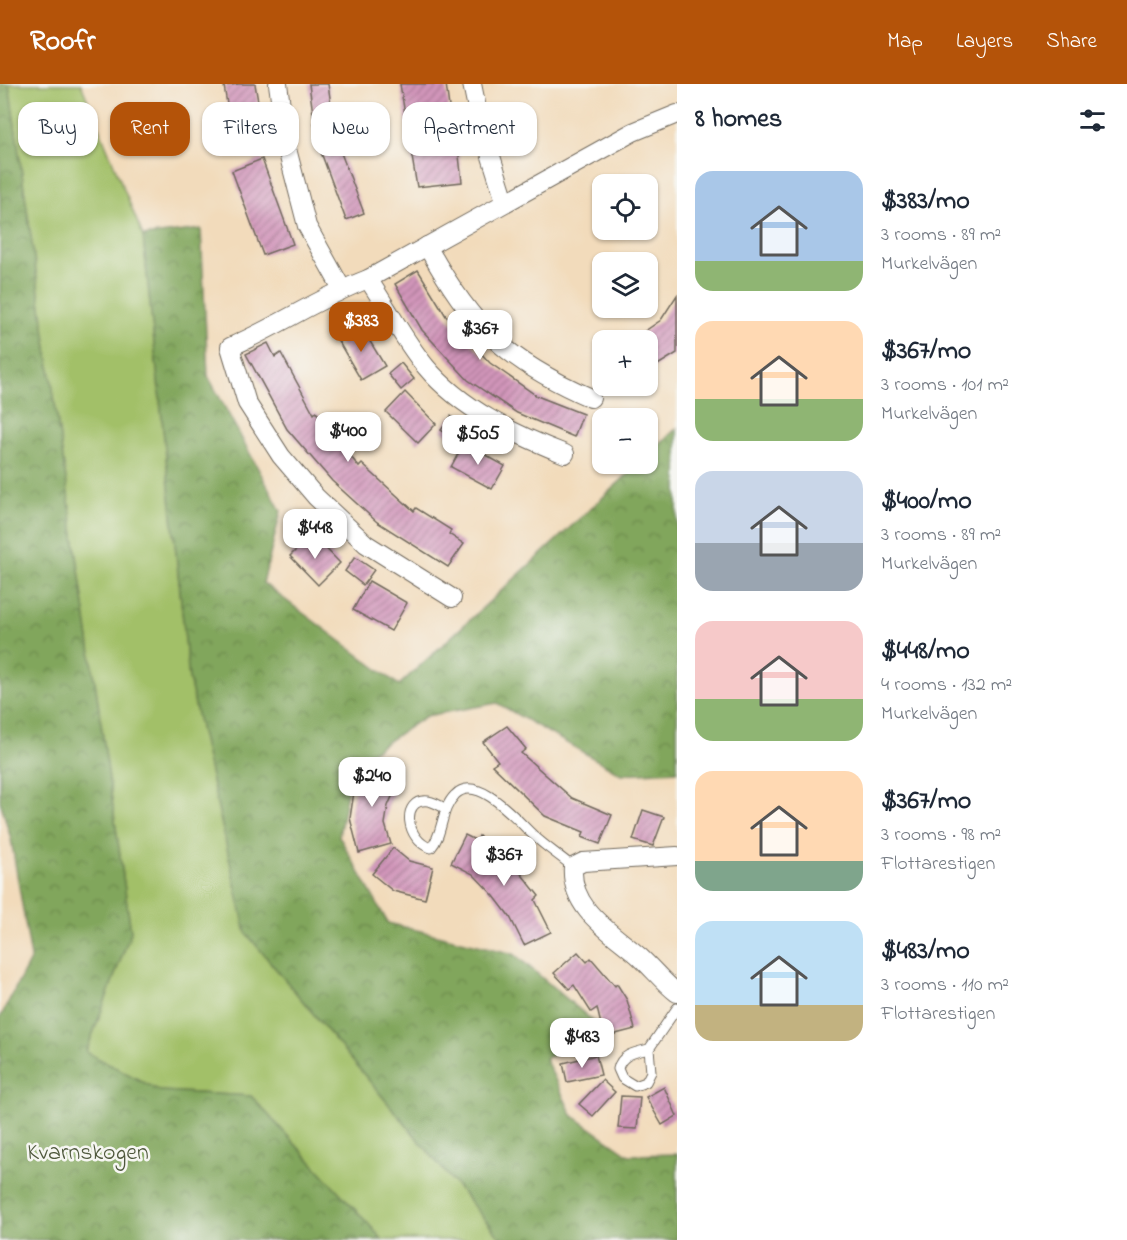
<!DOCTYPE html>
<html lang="en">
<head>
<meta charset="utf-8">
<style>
	body { margin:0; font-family:"Indie Flower",sans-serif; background:#f6f6f7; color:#1f2937; height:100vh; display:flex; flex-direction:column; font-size:22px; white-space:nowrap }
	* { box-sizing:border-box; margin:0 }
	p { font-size:20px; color:#747a83 }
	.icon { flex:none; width:33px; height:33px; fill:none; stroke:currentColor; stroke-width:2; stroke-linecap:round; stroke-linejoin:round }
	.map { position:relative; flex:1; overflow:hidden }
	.details { display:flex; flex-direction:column; background:#fff; width:450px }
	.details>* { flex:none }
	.hud { position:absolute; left:18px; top:18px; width:568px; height:54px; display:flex; gap:12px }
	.buttons { position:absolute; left:592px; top:90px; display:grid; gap:12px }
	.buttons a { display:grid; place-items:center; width:66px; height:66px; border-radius:12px; background:#fff; box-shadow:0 2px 4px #0004; font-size:30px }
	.price { position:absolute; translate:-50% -51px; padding:0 14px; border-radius:12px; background:#fff; color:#222; font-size:20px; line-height:39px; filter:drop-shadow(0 2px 3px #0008) }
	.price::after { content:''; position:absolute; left:50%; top:36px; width:18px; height:14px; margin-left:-9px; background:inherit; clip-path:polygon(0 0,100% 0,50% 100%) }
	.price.current { background:#b45309; color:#fff }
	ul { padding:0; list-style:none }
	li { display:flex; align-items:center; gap:18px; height:150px; padding:0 18px }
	li span { display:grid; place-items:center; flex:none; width:168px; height:120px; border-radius:18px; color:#555 }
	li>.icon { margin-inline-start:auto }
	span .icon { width:72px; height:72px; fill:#fffc; stroke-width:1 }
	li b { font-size:26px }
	h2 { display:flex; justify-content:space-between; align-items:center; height:72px; padding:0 18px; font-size:26px }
	.chip { padding:0 21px; border-radius:18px; background:#fff; box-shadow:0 2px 4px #0004; font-size:21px; line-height:54px }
	.chip.current { background:#b45309; color:#fff }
	header { display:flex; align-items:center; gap:36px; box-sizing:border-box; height:84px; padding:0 30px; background:#b45309; color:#fff }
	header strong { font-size:28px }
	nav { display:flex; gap:33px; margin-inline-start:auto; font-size:21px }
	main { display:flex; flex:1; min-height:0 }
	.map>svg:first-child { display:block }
	.green { fill:#a2c067; stroke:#667649; stroke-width:1.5 }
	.forest { fill:url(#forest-crowns); stroke:#566844; stroke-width:1.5 }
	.building { fill:url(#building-hatch) }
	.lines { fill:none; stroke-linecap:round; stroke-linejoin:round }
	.lane-casing { stroke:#71695d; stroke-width:11 }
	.street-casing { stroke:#71695d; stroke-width:20 }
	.lane { stroke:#fff; stroke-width:9 }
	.street { stroke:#fff; stroke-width:18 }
	.labels { text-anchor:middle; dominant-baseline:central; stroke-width:5; stroke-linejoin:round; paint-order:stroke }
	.park-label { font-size:24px; fill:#4f583d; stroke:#f6f6f2 }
</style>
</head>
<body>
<header>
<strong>Roofr</strong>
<nav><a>Map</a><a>Layers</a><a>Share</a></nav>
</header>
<main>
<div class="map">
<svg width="677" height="1156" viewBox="0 0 677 1156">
	<defs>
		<pattern id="forest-crowns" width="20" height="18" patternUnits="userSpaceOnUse" patternTransform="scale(1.5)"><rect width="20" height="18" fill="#81a65c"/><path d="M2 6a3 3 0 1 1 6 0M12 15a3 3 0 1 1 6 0" fill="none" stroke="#6a874c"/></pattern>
		<pattern id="building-hatch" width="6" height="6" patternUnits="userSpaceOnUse" patternTransform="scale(1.5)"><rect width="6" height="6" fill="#d195ba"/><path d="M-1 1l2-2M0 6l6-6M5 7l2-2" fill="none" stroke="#aa7a97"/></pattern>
	</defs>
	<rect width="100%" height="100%" fill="#f6f6f2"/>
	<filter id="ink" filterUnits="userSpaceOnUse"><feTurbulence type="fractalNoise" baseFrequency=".0167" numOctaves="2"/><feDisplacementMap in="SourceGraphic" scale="12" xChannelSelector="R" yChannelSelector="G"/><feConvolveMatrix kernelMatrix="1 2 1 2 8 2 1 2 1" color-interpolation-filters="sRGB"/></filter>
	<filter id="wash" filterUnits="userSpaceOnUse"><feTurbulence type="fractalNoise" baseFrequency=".008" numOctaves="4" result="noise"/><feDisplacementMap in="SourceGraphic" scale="24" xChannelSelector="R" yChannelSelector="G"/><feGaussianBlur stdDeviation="1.35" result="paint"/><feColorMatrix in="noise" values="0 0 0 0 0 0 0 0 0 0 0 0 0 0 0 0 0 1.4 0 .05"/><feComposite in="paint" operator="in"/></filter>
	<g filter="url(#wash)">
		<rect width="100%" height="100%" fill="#f2dbbb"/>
		<path class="green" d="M9 0H81L143 152 189 594 246 849 502 1156H383L251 1012 160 1007 86 968 131 848Z"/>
		<g class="forest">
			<path d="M0 0H9L131 848 86 968 160 1007 251 1012 383 1156H0V934L31 874 11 755 0 717Z"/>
			<path d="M201 145 208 292 281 427 263 499 399 601 639 380H648V371L677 344V687L621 690 497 619 426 632 352 681 339 752 388 839 514 870 594 938 596 958 545 974 572 1031 629 1071 677 1070V1156H502L246 849 189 594 143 152Z"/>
		</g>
		<g id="blocks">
			<g class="building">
				<path d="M239 0H255L264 52 233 56 224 2Z"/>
				<path d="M309 0H328L334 42 315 45Z"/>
				<path d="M400 0H446L451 38 455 37 462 98 417 103Z"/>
				<path d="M333 48 364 129 346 136 316 55Z"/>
				<path d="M262 75 293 160 263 171 232 87Z"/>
				<path d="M418 186 446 232 490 279 537 312 583 330 574 353 517 329 468 296 422 246 395 200Z"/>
				<path d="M677 211V269L648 287V256H632L661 236Z"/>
				<path d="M360 241 385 282 361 296 337 255Z"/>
				<path d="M268 259 275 273 281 269 314 330 316 328 359 383 362 380 414 427 416 424 451 446 449 450 464 460 448 483 377 438 332 397 287 345 246 270Z"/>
				<path d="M401 279 414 295 401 306 388 290Z"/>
				<path d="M405 308 436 340 418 359 386 328Z"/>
				<path d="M451 332 469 345 459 359 441 346Z"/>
				<path d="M464 359 505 382 492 405 451 383Z"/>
				<path d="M312 450 340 479 318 501 290 472Z"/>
				<path d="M355 473 374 486 363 501 345 487Z"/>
				<path d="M369 497 407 519 391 547 353 526Z"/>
				<path d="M507 642 526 665 521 669 572 714 612 731 600 760 582 753 584 748 545 732 492 681 498 677 483 658Z"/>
				<path d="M367 679 400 694 388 722 385 740 391 760 359 769 350 734 354 708Z"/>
				<path d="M643 726 664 733 653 762 633 756Z"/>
				<path d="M465 751 477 757 479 752 506 781 511 777 539 812 535 816 551 848 524 861 510 833 494 812 473 790 451 779Z"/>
				<path d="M393 764 409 777 433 783 425 815 393 807 372 790Z"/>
				<path d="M578 868 587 878 591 874 615 902 617 900 627 916 635 945 604 953 597 924 591 928 574 901 569 905 554 889Z"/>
				<path d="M596 971 601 991 567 998 563 979Z"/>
				<path d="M602 996 615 1008 593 1032 579 1020Z"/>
				<path d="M664 1003 677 1032 662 1041 646 1013Z"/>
				<path d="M621 1012 640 1013 637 1045 618 1044Z"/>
			</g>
		</g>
	</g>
	<g filter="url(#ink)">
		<use href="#blocks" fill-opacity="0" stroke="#71695d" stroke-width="1.5"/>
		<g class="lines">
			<defs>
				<g id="lane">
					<path d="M446 725C441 722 434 718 428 717 400 714 406 757 431 764 444 749 440 726 455 711 477 688 518 737 533 751 546 763 560 772 573 783"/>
					<path d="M649 965C636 968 621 970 618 985L622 994 635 1002 646 998 651 988 649 965 677 924"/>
				</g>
				<g id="street">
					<path d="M278 0 287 65 307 142 342 205"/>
					<path d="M472 0 479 34 505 117"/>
					<path d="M427 162C471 242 506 277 591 314"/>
					<path d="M368 195C387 223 404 257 426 283 461 325 516 351 565 370"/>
					<path d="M452 514 366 460 316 413 281 372 247 319 230 263C277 243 320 213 368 195L633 48 677 30"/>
					<path d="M677 772 583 778 573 783C570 826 612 848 640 873 653 885 663 898 677 909"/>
				</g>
			</defs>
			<use href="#lane" class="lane-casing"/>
			<use href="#street" class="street-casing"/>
			<use href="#lane" class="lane"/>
			<use href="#street" class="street"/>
		</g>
	</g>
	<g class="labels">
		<g class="park-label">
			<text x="88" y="1069">Kvarnskogen</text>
		</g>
	</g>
</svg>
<div class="buttons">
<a><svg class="icon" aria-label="locate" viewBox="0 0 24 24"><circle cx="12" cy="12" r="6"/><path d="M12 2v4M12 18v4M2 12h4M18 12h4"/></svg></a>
<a><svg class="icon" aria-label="layers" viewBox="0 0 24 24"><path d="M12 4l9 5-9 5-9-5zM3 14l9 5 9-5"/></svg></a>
<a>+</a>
<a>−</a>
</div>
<b class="price current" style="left:361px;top:269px">$383</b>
<b class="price" style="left:480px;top:277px">$367</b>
<b class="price" style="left:348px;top:379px">$400</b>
<b class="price" style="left:478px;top:382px">$505</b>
<b class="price" style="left:315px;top:476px">$448</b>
<b class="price" style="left:372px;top:724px">$240</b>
<b class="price" style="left:504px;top:803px">$367</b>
<b class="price" style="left:582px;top:985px">$483</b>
<div class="hud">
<a class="chip">Buy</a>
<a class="chip current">Rent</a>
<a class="chip">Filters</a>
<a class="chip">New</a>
<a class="chip">Apartment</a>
</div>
</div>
<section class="details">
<h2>8 homes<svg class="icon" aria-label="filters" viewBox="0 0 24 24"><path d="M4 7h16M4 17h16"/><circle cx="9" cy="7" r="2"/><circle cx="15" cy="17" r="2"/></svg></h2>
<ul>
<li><span style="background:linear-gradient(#a9c7e8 75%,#8fb573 0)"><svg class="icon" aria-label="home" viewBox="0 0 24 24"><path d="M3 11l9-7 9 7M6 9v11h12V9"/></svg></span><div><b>$383/mo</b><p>3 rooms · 89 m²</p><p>Murkelvägen</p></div></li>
<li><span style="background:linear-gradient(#ffd9b3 65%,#8fb573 0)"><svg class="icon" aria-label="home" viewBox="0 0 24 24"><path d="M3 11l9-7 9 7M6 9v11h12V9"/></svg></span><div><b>$367/mo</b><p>3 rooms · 101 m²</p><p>Murkelvägen</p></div></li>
<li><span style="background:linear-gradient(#c9d6e8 60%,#9aa5b1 0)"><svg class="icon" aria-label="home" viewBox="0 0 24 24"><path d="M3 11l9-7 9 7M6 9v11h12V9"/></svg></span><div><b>$400/mo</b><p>3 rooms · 89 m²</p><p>Murkelvägen</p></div></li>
<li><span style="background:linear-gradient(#f6c9c9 65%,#8fb573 0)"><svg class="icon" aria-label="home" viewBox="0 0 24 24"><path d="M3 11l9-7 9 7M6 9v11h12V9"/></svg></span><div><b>$448/mo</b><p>4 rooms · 132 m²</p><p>Murkelvägen</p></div></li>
<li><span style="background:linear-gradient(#ffd9b3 75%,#7fa58c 0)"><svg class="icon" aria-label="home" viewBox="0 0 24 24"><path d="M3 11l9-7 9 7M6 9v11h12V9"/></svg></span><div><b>$367/mo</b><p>3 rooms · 98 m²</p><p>Flottarestigen</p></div></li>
<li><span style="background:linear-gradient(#bfe0f5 70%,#c2b280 0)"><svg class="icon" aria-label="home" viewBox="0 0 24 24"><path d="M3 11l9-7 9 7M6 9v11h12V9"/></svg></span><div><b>$483/mo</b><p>3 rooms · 110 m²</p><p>Flottarestigen</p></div></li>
</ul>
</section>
</main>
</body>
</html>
